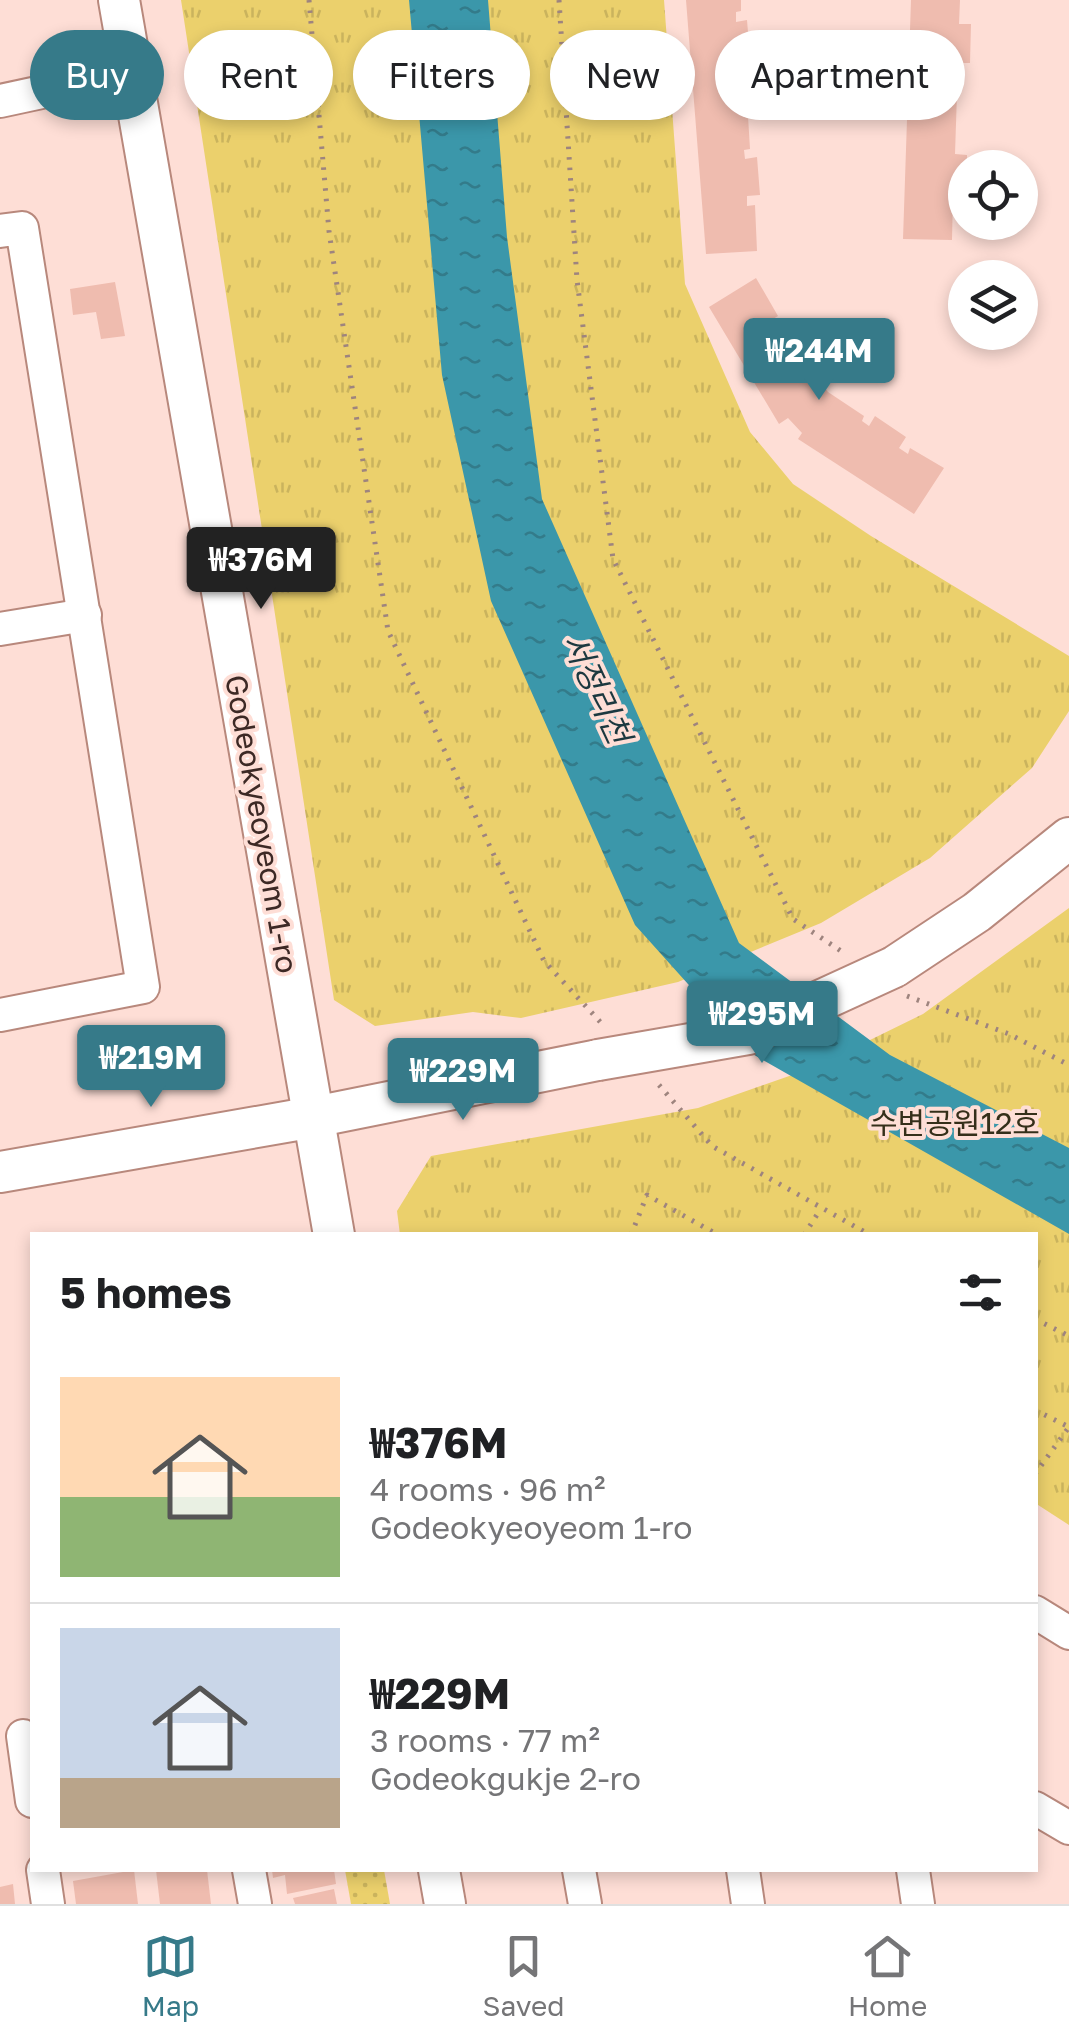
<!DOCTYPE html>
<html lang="en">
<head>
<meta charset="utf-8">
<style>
	body { margin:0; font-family:"Golos Text","Noto Sans KR",sans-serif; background:#f6f6f6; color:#202124; height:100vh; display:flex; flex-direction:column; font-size:38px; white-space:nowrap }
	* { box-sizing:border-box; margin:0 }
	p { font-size:32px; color:#757577 }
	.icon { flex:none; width:55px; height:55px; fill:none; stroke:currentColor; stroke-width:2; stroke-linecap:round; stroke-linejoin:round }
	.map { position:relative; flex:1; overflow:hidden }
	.drawer { position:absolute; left:30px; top:1232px; width:1008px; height:640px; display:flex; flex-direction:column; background:#fff; border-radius:0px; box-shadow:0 5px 15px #0003 }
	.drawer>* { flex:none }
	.banner { position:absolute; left:30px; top:30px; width:1010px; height:90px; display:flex; gap:20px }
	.controls { position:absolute; left:948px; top:150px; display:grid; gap:20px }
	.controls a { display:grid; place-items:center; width:90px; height:90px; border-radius:50%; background:#fff; box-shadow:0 5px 15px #0003; font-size:50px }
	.price { position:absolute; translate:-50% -85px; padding:0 22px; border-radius:10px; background:#367a89; color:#fff; font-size:32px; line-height:65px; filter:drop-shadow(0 2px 5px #0008) }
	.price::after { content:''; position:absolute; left:50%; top:60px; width:30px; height:22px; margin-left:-15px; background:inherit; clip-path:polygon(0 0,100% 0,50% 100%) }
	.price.on { background:#222; color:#fff }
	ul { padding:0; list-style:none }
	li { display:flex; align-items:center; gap:30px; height:250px; padding:0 30px }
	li+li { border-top:2px solid #e0e0e0 }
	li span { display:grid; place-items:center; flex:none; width:280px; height:200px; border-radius:0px; color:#555 }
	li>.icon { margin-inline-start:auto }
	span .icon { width:120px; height:120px; fill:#fffc; stroke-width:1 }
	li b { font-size:42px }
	h2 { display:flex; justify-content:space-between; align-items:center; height:120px; padding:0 30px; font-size:42px }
	.pill { padding:0 35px; border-radius:45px; background:#fff; box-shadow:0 5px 15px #0003; font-size:35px; line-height:90px }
	.pill.on { background:#367a89; color:#fff }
	.menu { display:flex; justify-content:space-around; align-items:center; height:140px; border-top:2px solid #e0e0e0; background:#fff; font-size:28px; color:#757577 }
	.menu a { display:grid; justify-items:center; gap:5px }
	.menu .on { color:#367a89 }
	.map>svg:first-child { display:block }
	.grass { fill:url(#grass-dots) }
	.park { fill:url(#park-tufts) }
	.water { fill:url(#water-ripples) }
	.building { fill:#efbcaf }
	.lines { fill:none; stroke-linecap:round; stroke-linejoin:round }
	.minor-casing { stroke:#b8887c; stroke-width:36 }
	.tertiary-casing { stroke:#b8887c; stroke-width:44 }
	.path { stroke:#9e847e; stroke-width:5; stroke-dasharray:2.5 8; stroke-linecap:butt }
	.minor { stroke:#fff; stroke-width:32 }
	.tertiary { stroke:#fff; stroke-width:40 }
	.tertiary-bridge-casing { stroke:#b8887c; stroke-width:44; stroke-linecap:butt }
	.tertiary-bridge { stroke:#fff; stroke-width:40 }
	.labels { text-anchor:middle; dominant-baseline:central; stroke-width:8; stroke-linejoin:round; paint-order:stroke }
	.street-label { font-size:30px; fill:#3d2925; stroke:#feded6 }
	.park-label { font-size:30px; fill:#352f1a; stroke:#feded6 }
	.water-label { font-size:32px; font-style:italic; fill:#1c383f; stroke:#feded6 }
</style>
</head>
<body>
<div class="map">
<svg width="1069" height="1904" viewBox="0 0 1069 1904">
	<defs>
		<pattern id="grass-dots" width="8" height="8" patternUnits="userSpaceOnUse" patternTransform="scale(2.5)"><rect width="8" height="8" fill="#ebd06c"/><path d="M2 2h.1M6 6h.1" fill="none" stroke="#cab35d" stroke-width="1.8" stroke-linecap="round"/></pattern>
		<pattern id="park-tufts" width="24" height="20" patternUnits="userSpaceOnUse" patternTransform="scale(2.5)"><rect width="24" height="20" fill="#ebd06c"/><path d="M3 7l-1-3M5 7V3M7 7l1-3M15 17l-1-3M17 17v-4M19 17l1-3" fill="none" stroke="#cab35d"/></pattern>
		<pattern id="water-ripples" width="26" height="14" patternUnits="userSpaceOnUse" patternTransform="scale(2.5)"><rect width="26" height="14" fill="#3b97aa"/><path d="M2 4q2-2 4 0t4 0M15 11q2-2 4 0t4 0" fill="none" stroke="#337b8a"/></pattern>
	</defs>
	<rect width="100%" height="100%" fill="#feded6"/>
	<path class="grass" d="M345 1870H384L390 1904H351Z"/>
	<g class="park">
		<path d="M181 0H664L685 284 750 432 793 484 871 536 1069 656V711L1032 768 930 858 821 923 678 982 521 1018 473 1012 375 1026 334 1000Z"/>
		<path d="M1069 908V1525L1035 1503V1235H400L397 1211 431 1156 698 1108 815 1067 923 1014Z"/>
	</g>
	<path class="water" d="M409 0H488L507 237 542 499 739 943 890 1055 1069 1148V1234L749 1052 635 925 491 601 442 375Z"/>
	<g class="building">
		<path d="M686 0H741V11L736 12V22L747 20 750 57 738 59 739 69 745 67 750 149 744 150 745 159 757 157 760 195 747 196V206L755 205 757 251 706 254Z"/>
		<path d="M911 0H960L959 24H971L970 63H958L955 154 967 155V168L965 194H953L952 240 903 239Z"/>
		<path d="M756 278 778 316 773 319 778 327 787 321 806 353 796 360 801 368 806 364 828 392 864 416 862 421 869 426 875 416 906 437 899 448 908 454 910 448 944 468 914 514 798 439 802 433 788 418 779 424 709 307Z"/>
		<path d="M115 282 125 336 101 339 96 312 73 315 70 289Z"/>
		<path d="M134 1870 138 1904H76L73 1881Z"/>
		<path d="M156 1870H207L211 1904H160Z"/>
		<path d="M272 1870H334L336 1884 287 1894 285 1875 273 1878Z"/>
		<path d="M13 1884 15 1904H0V1887Z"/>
		<path d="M334 1889 337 1904H295L293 1898Z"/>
	</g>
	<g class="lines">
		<defs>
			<g id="minor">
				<path d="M0 101 130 73"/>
				<path d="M0 231 22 228 143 987 0 1015"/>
				<path d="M0 629 85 615"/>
				<path d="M1035 1612 1069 1633"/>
				<path d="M23 1736 32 1801"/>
				<path d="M1035 1808 1069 1828"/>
				<path d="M43 1870 48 1904"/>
				<path d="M249 1870 255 1904"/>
				<path d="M579 1870 585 1904"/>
				<path d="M743 1870 748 1904"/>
				<path d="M913 1870 918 1904"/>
			</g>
			<g id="tertiary">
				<path d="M119 0 334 1235"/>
				<path d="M894 967 977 912 1069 838"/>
				<path d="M0 1172 314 1117 598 1060"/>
				<path d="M439 1870 445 1904"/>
			</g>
		</defs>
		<use href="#minor" class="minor-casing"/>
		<use href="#tertiary" class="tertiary-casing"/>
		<g class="path">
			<path d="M309 0 329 231 388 631 544 961 604 1026"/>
			<path d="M559 0 577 280 613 559 793 919 844 953"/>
			<path d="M907 996 1009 1034 1069 1065"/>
			<path d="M659 1085 712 1146 870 1235"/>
			<path d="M631 1235 647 1195 718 1235"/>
			<path d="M804 1235 820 1210"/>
			<path d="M1035 1319 1069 1336"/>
			<path d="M1035 1410 1069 1427"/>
			<path d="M1035 1474 1069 1427"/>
		</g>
		<use href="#minor" class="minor"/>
		<use href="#tertiary" class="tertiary"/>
		<defs>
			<path id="tertiary-bridge" d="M598 1060 748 1034 894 967"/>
		</defs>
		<use href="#tertiary-bridge" class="tertiary-bridge-casing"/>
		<use href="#tertiary-bridge" class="tertiary-bridge"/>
	</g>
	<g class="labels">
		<g class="street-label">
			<text transform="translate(262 824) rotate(80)">Godeokyeoyeom 1-ro</text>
		</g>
		<g class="park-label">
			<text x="955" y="1123">수변공원12호</text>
		</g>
		<g class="water-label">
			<text transform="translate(597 688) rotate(65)">서정리천</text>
		</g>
	</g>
</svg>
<div class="controls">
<a><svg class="icon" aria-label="locate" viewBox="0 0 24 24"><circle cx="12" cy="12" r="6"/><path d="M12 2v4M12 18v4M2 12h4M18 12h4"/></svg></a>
<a><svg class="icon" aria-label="layers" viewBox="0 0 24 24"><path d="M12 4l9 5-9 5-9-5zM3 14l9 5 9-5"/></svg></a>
</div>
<b class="price" style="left:819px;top:403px">₩244M</b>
<b class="price on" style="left:261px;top:612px">₩376M</b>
<b class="price" style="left:762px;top:1066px">₩295M</b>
<b class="price" style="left:151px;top:1110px">₩219M</b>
<b class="price" style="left:463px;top:1123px">₩229M</b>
<div class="banner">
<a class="pill on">Buy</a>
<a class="pill">Rent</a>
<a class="pill">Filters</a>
<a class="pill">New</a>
<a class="pill">Apartment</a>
</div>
<section class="drawer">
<h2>5 homes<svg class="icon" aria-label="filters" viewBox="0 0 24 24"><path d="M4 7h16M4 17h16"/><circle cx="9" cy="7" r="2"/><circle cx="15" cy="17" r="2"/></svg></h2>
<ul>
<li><span style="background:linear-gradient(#ffd9b3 60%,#8fb573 0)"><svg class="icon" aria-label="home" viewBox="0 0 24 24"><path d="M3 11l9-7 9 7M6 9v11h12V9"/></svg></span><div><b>₩376M</b><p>4 rooms · 96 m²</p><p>Godeokyeoyeom 1-ro</p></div></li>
<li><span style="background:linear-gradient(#c9d6e8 75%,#b9a48a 0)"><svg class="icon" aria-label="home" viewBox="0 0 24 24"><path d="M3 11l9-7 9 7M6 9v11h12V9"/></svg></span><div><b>₩229M</b><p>3 rooms · 77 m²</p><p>Godeokgukje 2-ro</p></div></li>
</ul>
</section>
</div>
<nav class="menu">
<a class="on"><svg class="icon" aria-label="map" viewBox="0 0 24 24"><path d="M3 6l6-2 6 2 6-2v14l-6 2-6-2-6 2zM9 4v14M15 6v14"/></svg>Map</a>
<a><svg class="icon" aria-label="saved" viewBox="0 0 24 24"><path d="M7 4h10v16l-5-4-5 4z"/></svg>Saved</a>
<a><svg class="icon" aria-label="home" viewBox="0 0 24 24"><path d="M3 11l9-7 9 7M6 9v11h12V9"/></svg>Home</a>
</nav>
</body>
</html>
